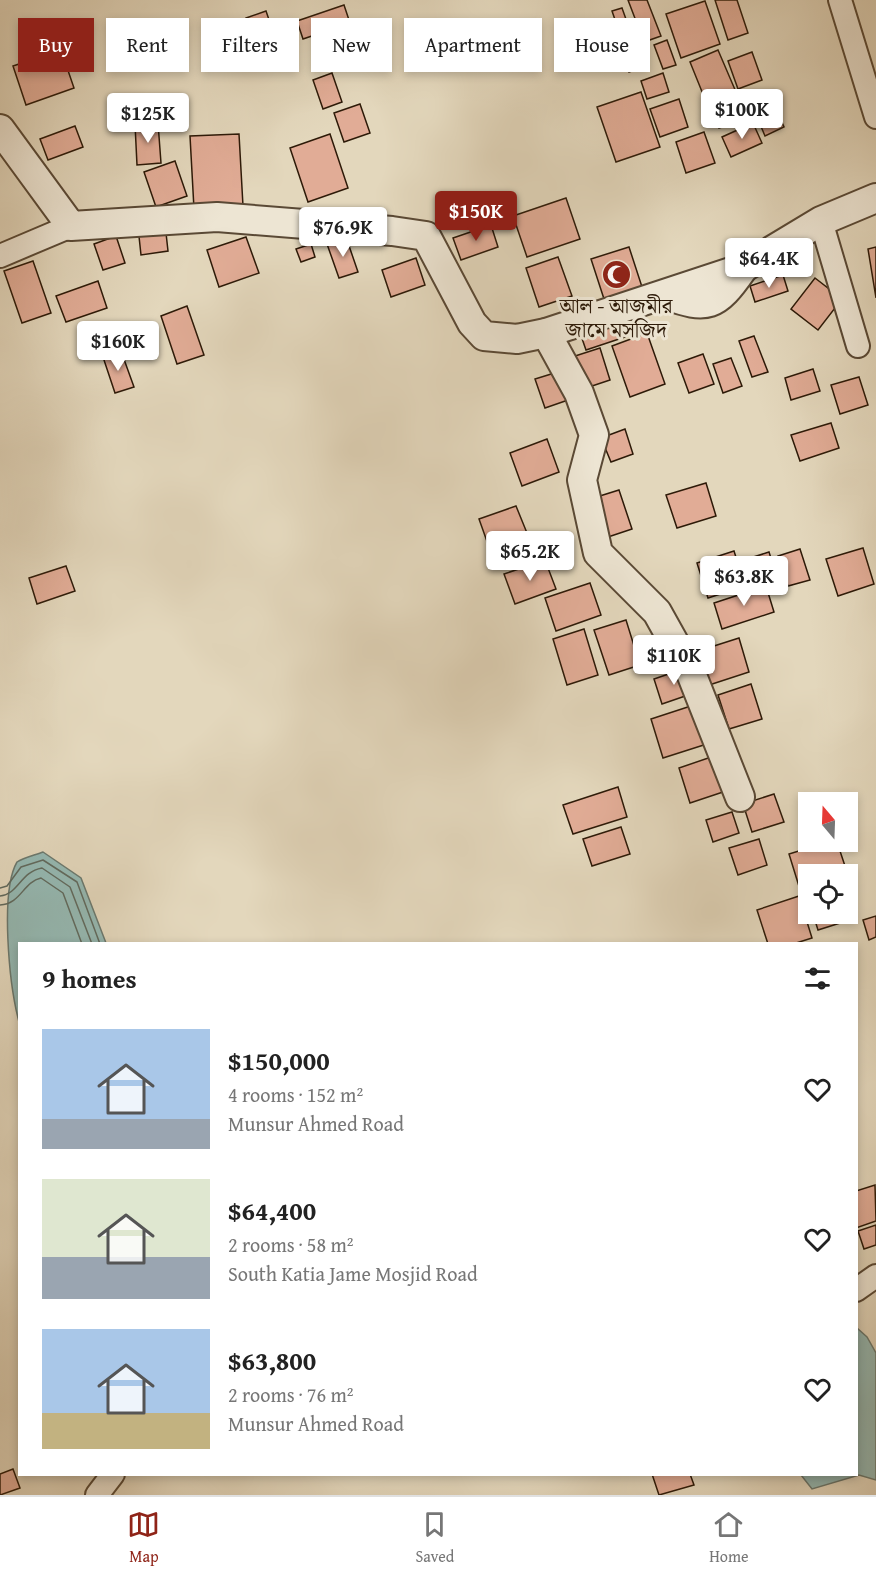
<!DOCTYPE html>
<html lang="en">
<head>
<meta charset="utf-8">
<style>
	body { margin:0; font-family:"Gentium Book Plus","Noto Serif Bengali",serif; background:#f2f2f2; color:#222; height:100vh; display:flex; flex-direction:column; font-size:22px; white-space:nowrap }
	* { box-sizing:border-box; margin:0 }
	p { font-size:20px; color:#767676 }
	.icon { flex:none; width:33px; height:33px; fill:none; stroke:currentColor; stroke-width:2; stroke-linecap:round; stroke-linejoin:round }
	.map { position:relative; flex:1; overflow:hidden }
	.panel { position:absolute; left:18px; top:942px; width:840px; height:534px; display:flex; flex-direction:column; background:#fff; border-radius:0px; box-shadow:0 3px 9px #0003 }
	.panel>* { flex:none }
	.top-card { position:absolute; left:18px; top:18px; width:840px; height:54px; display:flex; gap:12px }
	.needle { width:39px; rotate:341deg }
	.fabs { position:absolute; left:798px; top:792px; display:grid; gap:12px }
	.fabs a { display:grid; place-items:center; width:60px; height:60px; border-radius:0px; background:#fff; box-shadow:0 3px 9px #0003; font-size:30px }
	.price { position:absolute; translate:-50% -51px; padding:0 14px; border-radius:6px; background:#fff; color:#222; font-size:20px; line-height:39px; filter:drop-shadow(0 2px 3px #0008) }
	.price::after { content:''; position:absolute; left:50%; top:36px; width:18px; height:14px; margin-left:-9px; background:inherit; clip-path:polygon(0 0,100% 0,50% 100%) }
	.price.selected { background:#8f2418; color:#fff }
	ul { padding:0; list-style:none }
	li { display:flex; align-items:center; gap:18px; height:150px; padding:0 24px }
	li span { display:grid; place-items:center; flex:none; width:168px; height:120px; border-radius:0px; color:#555 }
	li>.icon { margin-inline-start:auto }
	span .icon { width:72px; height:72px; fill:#fffc; stroke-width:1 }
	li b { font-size:26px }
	h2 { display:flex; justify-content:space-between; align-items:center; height:72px; padding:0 24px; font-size:26px }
	.tag { padding:0 21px; border-radius:0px; background:#fff; box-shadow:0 3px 9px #0003; font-size:21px; line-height:54px }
	.tag.selected { background:#8f2418; color:#fff }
	.tabs { display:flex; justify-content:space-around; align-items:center; height:84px; border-top:2px solid #e0e0e0; background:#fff; font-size:16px; color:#767676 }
	.tabs a { display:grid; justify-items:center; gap:3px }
	.tabs .selected { color:#8f2418 }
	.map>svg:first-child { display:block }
	.water { fill:#95b9b3; stroke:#6b796f; stroke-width:1.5 }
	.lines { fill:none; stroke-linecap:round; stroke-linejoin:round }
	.shore { stroke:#616a5e; stroke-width:1.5 }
	.building { fill:#e1ac96; stroke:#2d1a08; stroke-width:1.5 }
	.minor-casing { stroke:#5a4935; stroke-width:26 }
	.tertiary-casing { stroke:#5a4935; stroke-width:32 }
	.minor { stroke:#ede5d3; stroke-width:22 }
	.tertiary { stroke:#ede5d3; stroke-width:28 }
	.labels { text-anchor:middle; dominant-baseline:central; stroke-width:6; stroke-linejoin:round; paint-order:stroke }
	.poi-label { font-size:21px; fill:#2d1a08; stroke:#ede5d3 }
</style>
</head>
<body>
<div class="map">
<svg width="876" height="1495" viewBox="0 0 876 1495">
	<rect width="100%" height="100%" fill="#e3d7bc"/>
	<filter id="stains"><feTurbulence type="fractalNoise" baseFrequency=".00333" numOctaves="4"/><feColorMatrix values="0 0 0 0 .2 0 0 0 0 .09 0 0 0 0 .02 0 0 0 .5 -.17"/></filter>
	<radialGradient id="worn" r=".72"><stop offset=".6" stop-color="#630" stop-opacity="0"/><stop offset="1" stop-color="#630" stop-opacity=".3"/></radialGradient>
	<g class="water">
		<path d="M43 852 81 878 106 943 20 944 19 1022C9 984 0 891 17 862 23 858 35 855 43 852Z"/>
		<path d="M857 1328 867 1337 876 1353V1480L859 1475 812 1489 801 1475 856 1474Z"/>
	</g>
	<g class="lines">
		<g class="shore">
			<path d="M0 888 7 886 21 867 43 860 77 882 100 944"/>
			<path d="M0 896C19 894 20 872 42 868L70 887 92 944"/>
			<path d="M0 905C21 904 23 882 41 878L63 893 82 944"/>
		</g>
	</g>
	<g class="building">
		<path d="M628 0H647L661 36 644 42Z"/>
		<path d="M715 0H737L748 33 728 40Z"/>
		<path d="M705 1 720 44 681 58 666 14Z"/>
		<path d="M344 5 350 23 303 39 297 21Z"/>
		<path d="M622 8 632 36 622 40 612 11Z"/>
		<path d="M266 11 276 40 255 47 246 18Z"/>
		<path d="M330 40 336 58 319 64 313 46Z"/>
		<path d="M667 40 676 65 663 69 654 45Z"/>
		<path d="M643 48 649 65 629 72 623 55Z"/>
		<path d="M61 50 74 88 26 105 13 66Z"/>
		<path d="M718 50 736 92 707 104 690 62Z"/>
		<path d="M752 52 762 80 738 89 728 61Z"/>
		<path d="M332 73 342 102 323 109 313 80Z"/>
		<path d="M663 73 669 92 647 99 641 81Z"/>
		<path d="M641 92 660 147 616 162 597 107Z"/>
		<path d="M679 99 688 127 660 137 650 109Z"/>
		<path d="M740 99 747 119 719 128 712 108Z"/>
		<path d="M360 104 370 133 344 142 334 113Z"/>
		<path d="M776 109 784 127 765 136 757 117Z"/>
		<path d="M158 123 161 163 137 165 135 124Z"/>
		<path d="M753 123 762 143 731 157 722 137Z"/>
		<path d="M75 126 83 147 48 160 40 139Z"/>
		<path d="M704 132 715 163 686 173 676 142Z"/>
		<path d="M239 134 243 206 194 209 190 136Z"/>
		<path d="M330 134 348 188 308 202 290 148Z"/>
		<path d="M175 161 187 196 156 207 144 172Z"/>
		<path d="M566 198 580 239 527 257 513 216Z"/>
		<path d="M165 224 168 251 141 255 138 227Z"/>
		<path d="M491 225 498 247 461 260 453 238Z"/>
		<path d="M116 236 125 263 103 270 94 244Z"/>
		<path d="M246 237 259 273 219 287 207 250Z"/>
		<path d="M346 237 358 272 339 278 327 244Z"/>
		<path d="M311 244 315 257 301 262 296 249Z"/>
		<path d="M629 247 643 290 605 302 591 259Z"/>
		<path d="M876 247V298L868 249Z"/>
		<path d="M558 257 572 296 539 307 526 268Z"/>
		<path d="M416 258 425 285 391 297 382 270Z"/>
		<path d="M33 261 51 313 22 323 4 271Z"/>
		<path d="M783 275 788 291 755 302 750 286Z"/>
		<path d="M815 278 842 299 818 330 791 309Z"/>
		<path d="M98 281 107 308 66 322 56 296Z"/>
		<path d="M187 306 204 355 177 364 161 316Z"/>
		<path d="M617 314 625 337 586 350 578 327Z"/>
		<path d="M647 333 665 384 630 397 612 346Z"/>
		<path d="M754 336 768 372 752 377 739 341Z"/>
		<path d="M600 348 610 380 583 389 572 357Z"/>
		<path d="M121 351 134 387 115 393 103 357Z"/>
		<path d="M703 354 714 384 689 393 678 363Z"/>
		<path d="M731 358 742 386 723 393 713 364Z"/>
		<path d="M813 369 820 391 791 400 785 378Z"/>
		<path d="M561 371 571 399 545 408 535 379Z"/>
		<path d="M859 377 868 405 840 414 831 385Z"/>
		<path d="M831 423 839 448 800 461 791 435Z"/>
		<path d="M625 429 633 454 611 462 601 438Z"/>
		<path d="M547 439 559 472 522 486 510 453Z"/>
		<path d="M706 483 716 516 677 528 666 495Z"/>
		<path d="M619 490 632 529 599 540 587 500Z"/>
		<path d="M516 506 527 533 489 547 479 519Z"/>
		<path d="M863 548 874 584 838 596 826 559Z"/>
		<path d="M800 549 810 580 788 586 778 556Z"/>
		<path d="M734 551 745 586 708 598 697 563Z"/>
		<path d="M769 552 776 574 751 582 744 560Z"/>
		<path d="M545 560 556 589 515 604 504 574Z"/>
		<path d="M66 566 75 591 37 604 29 578Z"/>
		<path d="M590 583 601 615 556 631 545 598Z"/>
		<path d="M766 586 774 612 722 629 714 603Z"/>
		<path d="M626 620 640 665 609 675 594 630Z"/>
		<path d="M584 629 598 675 567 685 553 639Z"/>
		<path d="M739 638 749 672 703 687 692 653Z"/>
		<path d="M686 668 694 693 662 704 654 679Z"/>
		<path d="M751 684 762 719 729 729 718 695Z"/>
		<path d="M697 704 710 743 663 758 651 719Z"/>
		<path d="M720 754 732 789 690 803 679 768Z"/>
		<path d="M618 787 627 817 573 834 563 805Z"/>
		<path d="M774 794 784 822 752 832 743 804Z"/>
		<path d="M732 812 739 833 713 842 706 820Z"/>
		<path d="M621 827 630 854 592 866 583 839Z"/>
		<path d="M759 839 767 865 738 875 729 848Z"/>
		<path d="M828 842H837L850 881H848V874H808V894L802 896 789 854Z"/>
		<path d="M848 893 856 918 818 930 813 914H848Z"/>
		<path d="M799 896 812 938 793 944H768L757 910Z"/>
		<path d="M876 916V937L869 940 863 920Z"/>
		<path d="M875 1185 876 1221 856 1228V1191Z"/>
		<path d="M876 1225V1245L864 1249 858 1231Z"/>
		<path d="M13 1469 20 1488 0 1495V1474Z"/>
		<path d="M652 1474H690L694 1485 659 1495Z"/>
	</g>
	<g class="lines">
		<defs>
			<g id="minor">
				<path d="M840 0 876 117"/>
				<path d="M821 221 858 346"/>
				<path d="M0 256 71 226"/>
				<path d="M856 1290 876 1276"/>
				<path d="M97 1495 113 1474"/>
			</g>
			<g id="tertiary">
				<path d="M0 129 71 226 217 217 392 231 426 236 472 323 484 336 517 339 546 333 743 268 821 221 876 198"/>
				<path d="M666 295C708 310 716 307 742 270"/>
				<path d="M546 333 579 393 594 435 582 480 598 553 657 612 691 673 740 797"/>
			</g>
		</defs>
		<use href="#minor" class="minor-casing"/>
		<use href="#tertiary" class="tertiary-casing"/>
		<use href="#minor" class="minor"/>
		<use href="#tertiary" class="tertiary"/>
	</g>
	<defs>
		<symbol id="mosque-disc" viewBox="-11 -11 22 22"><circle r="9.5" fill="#8f2418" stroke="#ede5d3"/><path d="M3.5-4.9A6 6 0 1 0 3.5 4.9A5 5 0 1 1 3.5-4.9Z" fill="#fff"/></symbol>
	</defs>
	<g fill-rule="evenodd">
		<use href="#mosque-disc" x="600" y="258" width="33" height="33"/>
	</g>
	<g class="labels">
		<g class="poi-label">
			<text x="616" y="305">আল - আজমীর<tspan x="616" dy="24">জামে মসজিদ</tspan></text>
		</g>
	</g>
	<rect width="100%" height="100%" filter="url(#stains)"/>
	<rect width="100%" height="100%" fill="url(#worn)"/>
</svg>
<div class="fabs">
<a><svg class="needle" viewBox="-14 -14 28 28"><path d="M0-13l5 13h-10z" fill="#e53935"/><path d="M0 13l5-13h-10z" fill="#767676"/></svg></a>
<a><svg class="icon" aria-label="locate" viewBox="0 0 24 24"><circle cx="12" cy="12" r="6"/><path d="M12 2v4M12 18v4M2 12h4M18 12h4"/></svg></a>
</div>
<b class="price" style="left:742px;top:140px">$100K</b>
<b class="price" style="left:148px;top:144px">$125K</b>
<b class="price selected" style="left:476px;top:242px">$150K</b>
<b class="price" style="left:343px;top:258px">$76.9K</b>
<b class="price" style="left:769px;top:289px">$64.4K</b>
<b class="price" style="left:118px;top:372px">$160K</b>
<b class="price" style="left:530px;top:582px">$65.2K</b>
<b class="price" style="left:744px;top:607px">$63.8K</b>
<b class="price" style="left:674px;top:686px">$110K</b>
<div class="top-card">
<a class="tag selected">Buy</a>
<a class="tag">Rent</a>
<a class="tag">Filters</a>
<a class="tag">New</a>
<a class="tag">Apartment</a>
<a class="tag">House</a>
</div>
<section class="panel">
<h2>9 homes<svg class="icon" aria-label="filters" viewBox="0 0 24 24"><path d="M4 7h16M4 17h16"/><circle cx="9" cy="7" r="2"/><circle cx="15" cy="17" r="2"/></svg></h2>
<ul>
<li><span style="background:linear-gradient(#a9c7e8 75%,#9aa5b1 0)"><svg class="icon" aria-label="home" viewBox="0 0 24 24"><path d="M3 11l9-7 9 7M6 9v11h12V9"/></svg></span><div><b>$150,000</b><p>4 rooms · 152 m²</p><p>Munsur Ahmed Road</p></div><svg class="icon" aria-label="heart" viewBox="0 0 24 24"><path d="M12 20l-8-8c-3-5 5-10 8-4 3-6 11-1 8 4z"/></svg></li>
<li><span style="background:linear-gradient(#dfe7d0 65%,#9aa5b1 0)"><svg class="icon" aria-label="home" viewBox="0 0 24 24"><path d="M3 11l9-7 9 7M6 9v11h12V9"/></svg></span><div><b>$64,400</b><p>2 rooms · 58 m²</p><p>South Katia Jame Mosjid Road</p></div><svg class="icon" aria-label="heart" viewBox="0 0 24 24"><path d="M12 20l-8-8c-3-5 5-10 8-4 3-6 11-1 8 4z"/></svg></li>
<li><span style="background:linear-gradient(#a9c7e8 70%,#c2b280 0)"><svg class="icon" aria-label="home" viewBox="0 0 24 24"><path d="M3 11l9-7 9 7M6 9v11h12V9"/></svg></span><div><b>$63,800</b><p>2 rooms · 76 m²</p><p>Munsur Ahmed Road</p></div><svg class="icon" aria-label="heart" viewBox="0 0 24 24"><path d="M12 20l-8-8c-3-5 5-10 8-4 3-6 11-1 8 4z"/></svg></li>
</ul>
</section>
</div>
<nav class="tabs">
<a class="selected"><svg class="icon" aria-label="map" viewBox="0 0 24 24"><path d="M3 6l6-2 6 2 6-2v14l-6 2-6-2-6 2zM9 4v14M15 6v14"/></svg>Map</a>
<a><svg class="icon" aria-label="saved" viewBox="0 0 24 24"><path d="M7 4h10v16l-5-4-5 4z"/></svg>Saved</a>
<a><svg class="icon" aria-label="home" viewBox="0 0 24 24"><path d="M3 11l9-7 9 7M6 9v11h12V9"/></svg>Home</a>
</nav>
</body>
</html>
